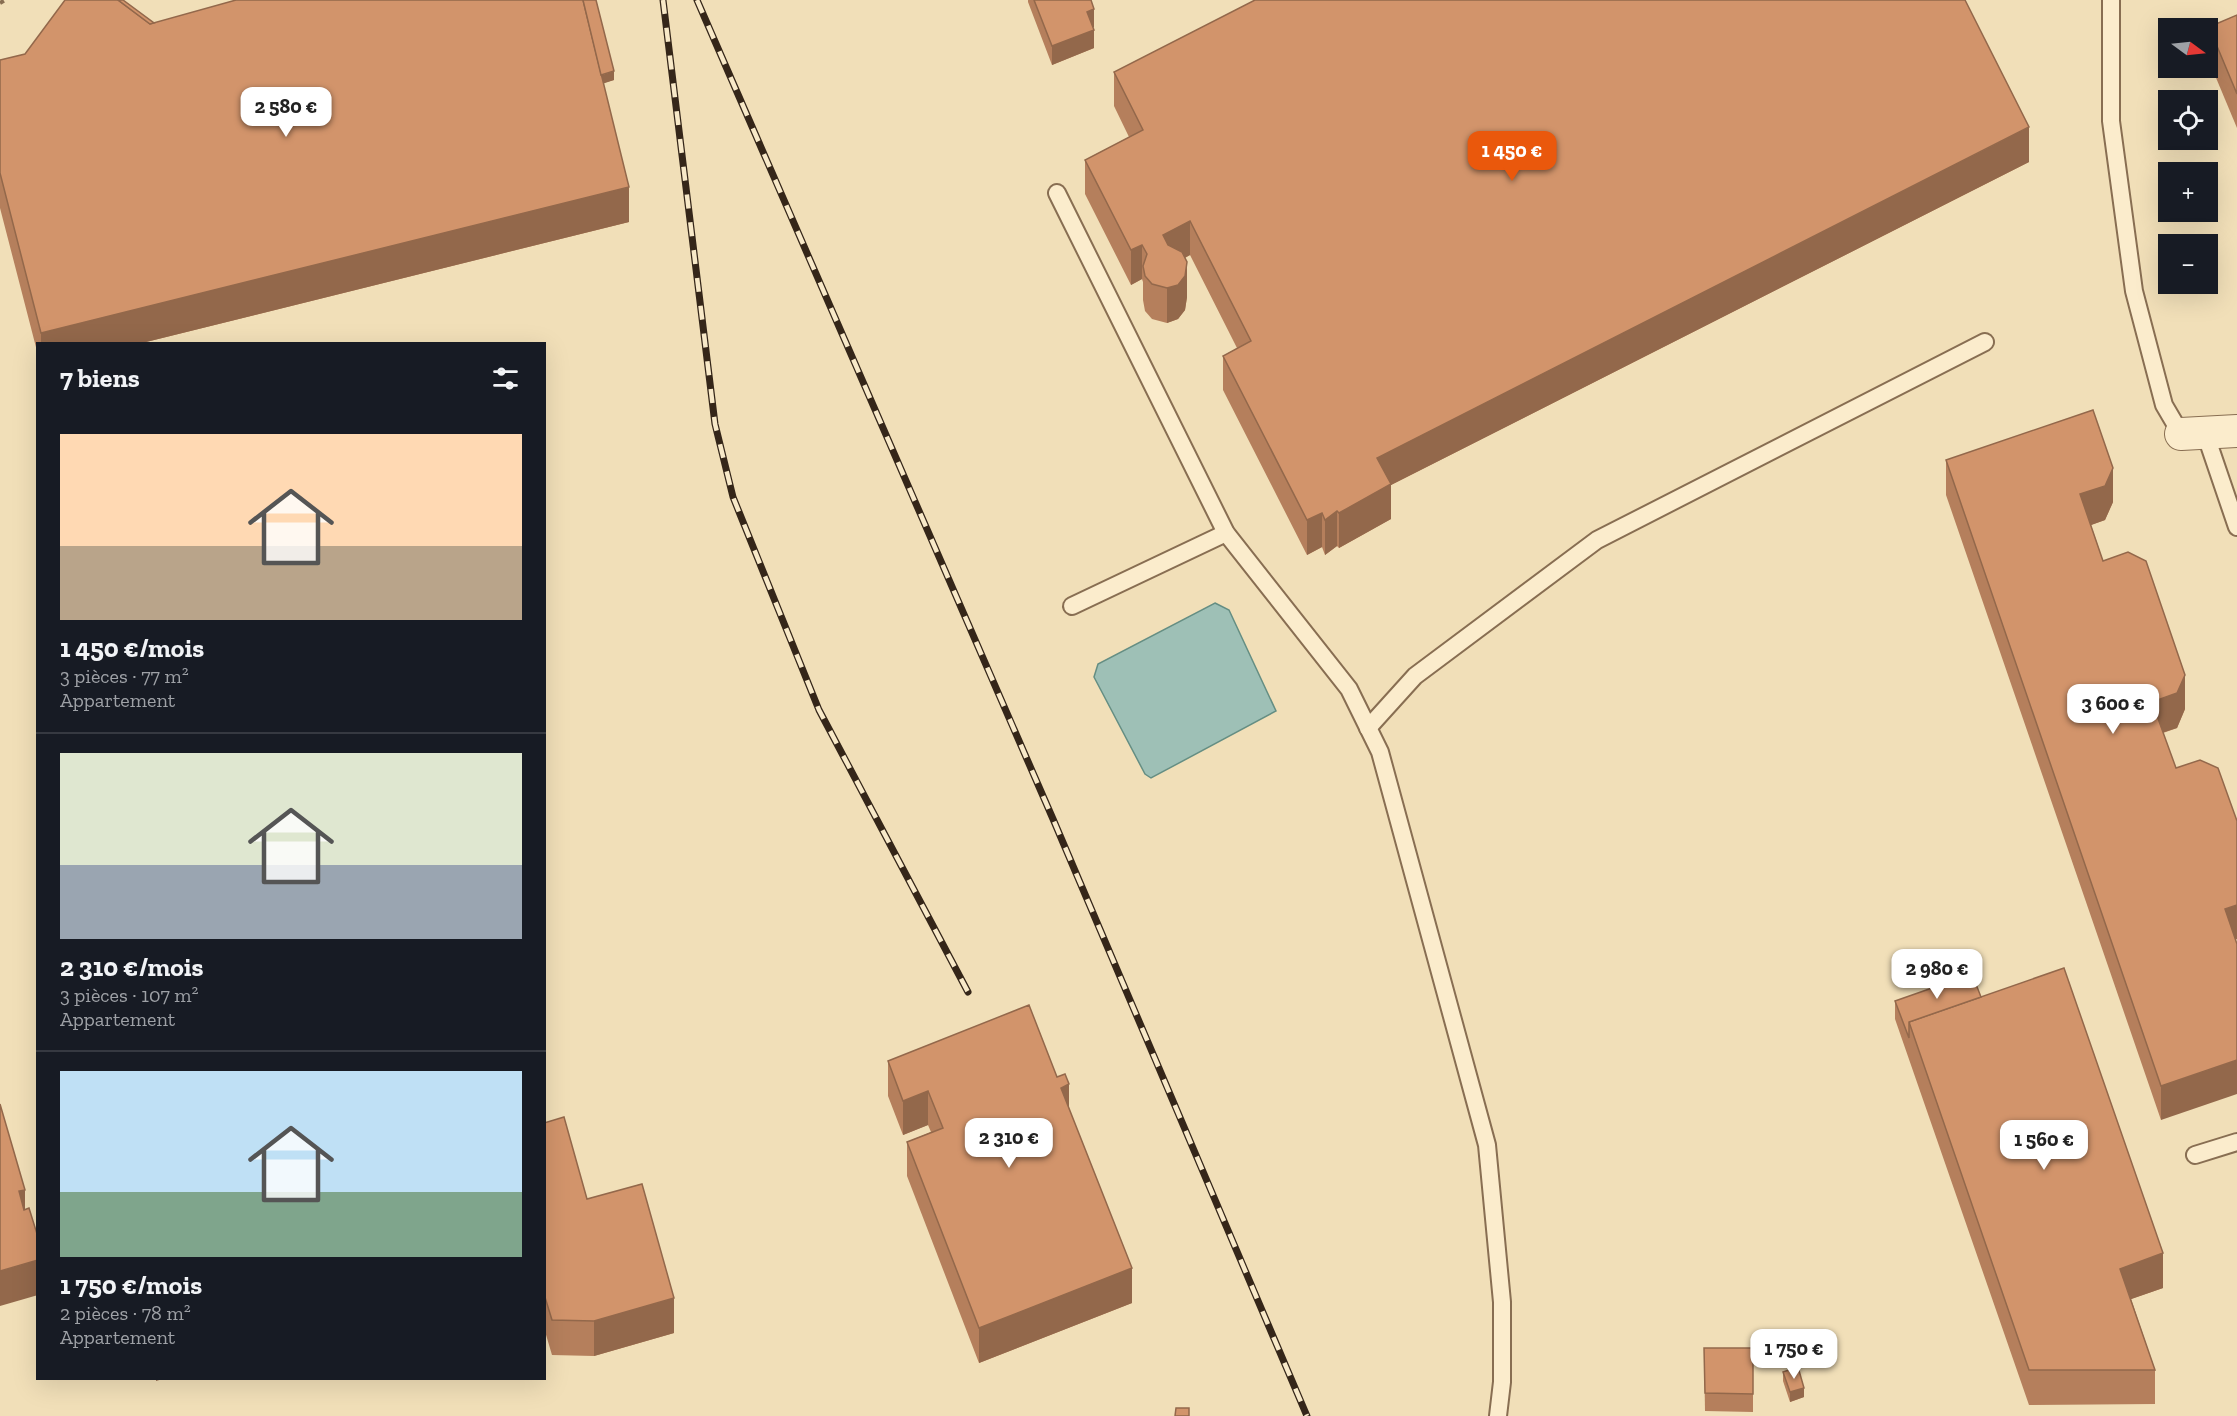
<!DOCTYPE html>
<html lang="fr">
<head>
<meta charset="utf-8">
<style>
	body { margin:0; font-family:"Zilla Slab",serif; background:#20242c; color:#f1f3f6; height:100vh; display:flex; flex-direction:column; font-size:22px; white-space:nowrap }
	* { box-sizing:border-box; margin:0 }
	p { font-size:20px; color:#9ea1a6 }
	.icon { flex:none; width:33px; height:33px; fill:none; stroke:currentColor; stroke-width:2; stroke-linecap:round; stroke-linejoin:round }
	.map { position:relative; flex:1; overflow:hidden }
	.side { position:absolute; left:36px; top:342px; width:510px; height:1038px; display:flex; flex-direction:column; background:#171b24; border-radius:0px; box-shadow:0 6px 24px #0002 }
	.side>* { flex:none }
	.needle { width:39px; rotate:105deg }
	.tools { position:absolute; left:2158px; top:18px; display:grid; gap:12px }
	.tools a { display:grid; place-items:center; width:60px; height:60px; border-radius:0px; background:#171b24; box-shadow:0 6px 24px #0002; font-size:30px }
	.price { position:absolute; translate:-50% -51px; padding:0 14px; border-radius:12px; background:#fff; color:#222; font-size:20px; line-height:39px; filter:drop-shadow(0 2px 3px #0008) }
	.price::after { content:''; position:absolute; left:50%; top:36px; width:18px; height:14px; margin-left:-9px; background:inherit; clip-path:polygon(0 0,100% 0,50% 100%) }
	.price.current { background:#ea580c; color:#fff }
	ul { padding:0; list-style:none }
	li { display:grid; align-content:center; gap:12px; height:318px; padding:0 24px }
	li+li { border-top:2px solid #363941 }
	li span { display:grid; place-items:center; height:186px; border-radius:0px; color:#555 }
	li>.icon { margin-inline-start:auto }
	span .icon { width:108px; height:108px; fill:#fffc; stroke-width:1 }
	li b { font-size:26px }
	h2 { display:flex; justify-content:space-between; align-items:center; height:72px; padding:0 24px; font-size:26px }
	.map>svg:first-child { display:block }
	.water { fill:#9ec0b6; stroke:#658e83; stroke-width:1.5 }
	.lines { fill:none; stroke-linecap:round; stroke-linejoin:round }
	.service-casing { stroke:#886e52; stroke-width:20 }
	.minor-casing { stroke:#886e52; stroke-width:34 }
	.path { stroke:#886e52; stroke-width:4; stroke-dasharray:4.5 3; stroke-linecap:butt }
	.service { stroke:#fbeccc; stroke-width:16 }
	.minor { stroke:#fbeccc; stroke-width:32 }
	.rail-casing { stroke:#352619; stroke-width:7 }
	.rail { stroke:#f8e9c8; stroke-width:4.5; stroke-dasharray:14; stroke-linecap:butt }
	.wall { fill:#b57f5c }
	.shaded-wall { fill:#93684b }
	.building { fill:#d2946b; stroke:#93684b; stroke-width:1.5 }
</style>
</head>
<body>
<div class="map">
<svg width="2237" height="1416" viewBox="0 0 2237 1416">
	<rect width="100%" height="100%" fill="#f1dfb8"/>
	<path class="water" d="M1215 603 1229 610 1276 711 1151 778 1145 774 1094 677 1098 664Z"/>
	<g class="lines">
		<defs>
			<g id="service">
				<path d="M2111 0V121L2134 291 2164 405 2181 434"/>
				<path d="M1057 193 1226 533 1349 689 1380 752 1487 1145 1502 1302V1382L1498 1416"/>
				<path d="M2205 433 2237 527"/>
				<path d="M1072 606 1226 533"/>
				<path d="M1368 728 1415 676 1597 540 1985 342"/>
				<path d="M2195 1155 2237 1142"/>
			</g>
			<path id="minor" d="M2181 434 2237 431"/>
		</defs>
		<use href="#service" class="service-casing"/>
		<use href="#minor" class="minor-casing"/>
		<path class="path" d="M0 3 5 0"/>
		<use href="#service" class="service"/>
		<use href="#minor" class="minor"/>
		<defs>
			<g id="rail">
				<path d="M663 0 715 424 733 497 819 710 968 992"/>
				<path d="M697 0 1053 819 1307 1416"/>
			</g>
		</defs>
		<use href="#rail" class="rail-casing"/>
		<use href="#rail" class="rail"/>
	</g>
	<g class="wall">
		<path d="M1028 0H1091L1094 27 1093 28 1094 48 1052 65 1028 2Z"/>
		<path d="M2237 15V128L2209 61V27Z"/>
		<path d="M154 23 614 80 603 83 629 222 138 344H38V355L0 208V60Z"/>
		<path d="M1114 72 2029 162 1391 485V519L1339 548 1337 546 1325 555 1322 547 1307 555 1223 390V356L1237 348 1190 255 1185 258 1187 297 1185 310 1178 319 1167 323 1152 319 1145 311 1143 300V282L1142 279 1131 285 1085 194V160L1129 137 1114 106Z"/>
		<path d="M1946 460 2113 502 2105 520 2091 525 2103 561 2185 709 2177 728 2163 733 2235 940 2161 1120 1946 495Z"/>
		<path d="M1981 997 2163 1288 2131 1299 2155 1370V1404L2029 1405 1895 1019V1001Z"/>
		<path d="M888 1061 1069 1108 1132 1303 979 1363 907 1176V1142L931 1132 928 1125 903 1135 888 1096Z"/>
		<path d="M544 1123 587 1199 674 1333 594 1356 552 1355 544 1328Z"/>
		<path d="M1704 1348H1753V1412L1705 1411Z"/>
		<path d="M1783 1372 1804 1397 1790 1402 1783 1381Z"/>
	</g>
	<g class="shaded-wall">
		<path d="M1094 9V27L1087 30V12Z"/>
		<path d="M1094 30V48L1052 65V46Z"/>
		<path d="M614 71V80L596 86V77Z"/>
		<path d="M2029 127V162L1391 485V519L1339 548V513L1377 458Z"/>
		<path d="M629 187V222L138 344H41V333Z"/>
		<path d="M1190 221V255L1163 269V235Z"/>
		<path d="M1142 245V279L1131 285V250Z"/>
		<path d="M1187 262V297L1185 310 1178 319 1167 323V288Z"/>
		<path d="M2113 468V502L2105 520 2080 529V494Z"/>
		<path d="M1337 511V546L1325 555V520Z"/>
		<path d="M1322 513V547L1307 555V520Z"/>
		<path d="M2185 675V709L2177 728 2152 736V702Z"/>
		<path d="M2237 905V939L2225 944V909Z"/>
		<path d="M2237 1060V1094L2161 1120V1086Z"/>
		<path d="M1069 1084V1119L1061 1088Z"/>
		<path d="M928 1091V1125L903 1135V1101Z"/>
		<path d="M25 1190V1224L19 1191Z"/>
		<path d="M2163 1253V1288L2120 1303V1269Z"/>
		<path d="M38 1260V1295L0 1306V1271Z"/>
		<path d="M1132 1268V1303L979 1363V1328Z"/>
		<path d="M674 1298V1333L594 1356V1321Z"/>
		<path d="M156 1378H166L156 1381Z"/>
		<path d="M1804 1388V1397L1790 1402V1392Z"/>
	</g>
	<g class="building">
		<path d="M65 0H118L150 24 236 0H583L629 187 41 333 0 173V60L25 54Z"/>
		<path d="M118 0H123L154 23 150 24Z"/>
		<path d="M583 0H596L614 71 601 75Z"/>
		<path d="M1034 0H1091L1094 9 1087 12 1094 30 1052 46Z"/>
		<path d="M1255 0H1965L2029 127 1377 458 1391 484 1339 513 1337 511 1325 520 1322 513 1307 520 1223 356 1251 341 1190 221 1163 235 1168 245 1182 252 1187 262 1185 276 1178 285 1167 288 1152 284 1145 276 1143 266 1147 254 1142 245 1131 250 1085 160 1143 130 1114 72Z"/>
		<path d="M2237 15V94L2209 27Z"/>
		<path d="M2093 410 2113 468 2105 486 2080 494 2103 561 2128 552 2146 561 2185 675 2177 693 2152 702 2176 768 2200 760 2218 768 2237 821V905L2225 909 2237 944V1060L2161 1086 1946 460Z"/>
		<path d="M2064 968 2163 1253 2120 1269 2155 1370H2029L1909 1022Z"/>
		<path d="M1972 974 1981 997 1909 1022V1038L1895 1001Z"/>
		<path d="M1029 1005 1057 1077 1065 1074 1069 1084 1061 1088 1132 1268 979 1328 907 1142 943 1128 928 1091 903 1101 888 1061Z"/>
		<path d="M0 1104 25 1190 19 1191 24 1210 29 1208 38 1237V1260L0 1271Z"/>
		<path d="M564 1117 587 1199 642 1184 674 1298 594 1321 552 1320 544 1294V1123Z"/>
		<path d="M1704 1348H1753V1394L1705 1393Z"/>
		<path d="M1798 1367 1804 1388 1790 1392 1783 1372Z"/>
		<path d="M1176 1408H1189V1416H1175Z"/>
	</g>
</svg>
<div class="tools">
<a><svg class="needle" viewBox="-14 -14 28 28"><path d="M0-13l5 13h-10z" fill="#e53935"/><path d="M0 13l5-13h-10z" fill="#9ea1a6"/></svg></a>
<a><svg class="icon" aria-label="locate" viewBox="0 0 24 24"><circle cx="12" cy="12" r="6"/><path d="M12 2v4M12 18v4M2 12h4M18 12h4"/></svg></a>
<a>+</a>
<a>−</a>
</div>
<b class="price" style="left:286px;top:138px">2 580 €</b>
<b class="price current" style="left:1512px;top:182px">1 450 €</b>
<b class="price" style="left:2113px;top:735px">3 600 €</b>
<b class="price" style="left:1937px;top:1000px">2 980 €</b>
<b class="price" style="left:1009px;top:1169px">2 310 €</b>
<b class="price" style="left:2044px;top:1171px">1 560 €</b>
<b class="price" style="left:1794px;top:1380px">1 750 €</b>
<section class="side">
<h2>7 biens<svg class="icon" aria-label="filters" viewBox="0 0 24 24"><path d="M4 7h16M4 17h16"/><circle cx="9" cy="7" r="2"/><circle cx="15" cy="17" r="2"/></svg></h2>
<ul>
<li><span style="background:linear-gradient(#ffd9b3 60%,#b9a48a 0)"><svg class="icon" aria-label="home" viewBox="0 0 24 24"><path d="M3 11l9-7 9 7M6 9v11h12V9"/></svg></span><div><b>1 450 €/mois</b><p>3 pièces · 77 m²</p><p>Appartement</p></div></li>
<li><span style="background:linear-gradient(#dfe7d0 60%,#9aa5b1 0)"><svg class="icon" aria-label="home" viewBox="0 0 24 24"><path d="M3 11l9-7 9 7M6 9v11h12V9"/></svg></span><div><b>2 310 €/mois</b><p>3 pièces · 107 m²</p><p>Appartement</p></div></li>
<li><span style="background:linear-gradient(#bfe0f5 65%,#7fa58c 0)"><svg class="icon" aria-label="home" viewBox="0 0 24 24"><path d="M3 11l9-7 9 7M6 9v11h12V9"/></svg></span><div><b>1 750 €/mois</b><p>2 pièces · 78 m²</p><p>Appartement</p></div></li>
</ul>
</section>
</div>
</body>
</html>
